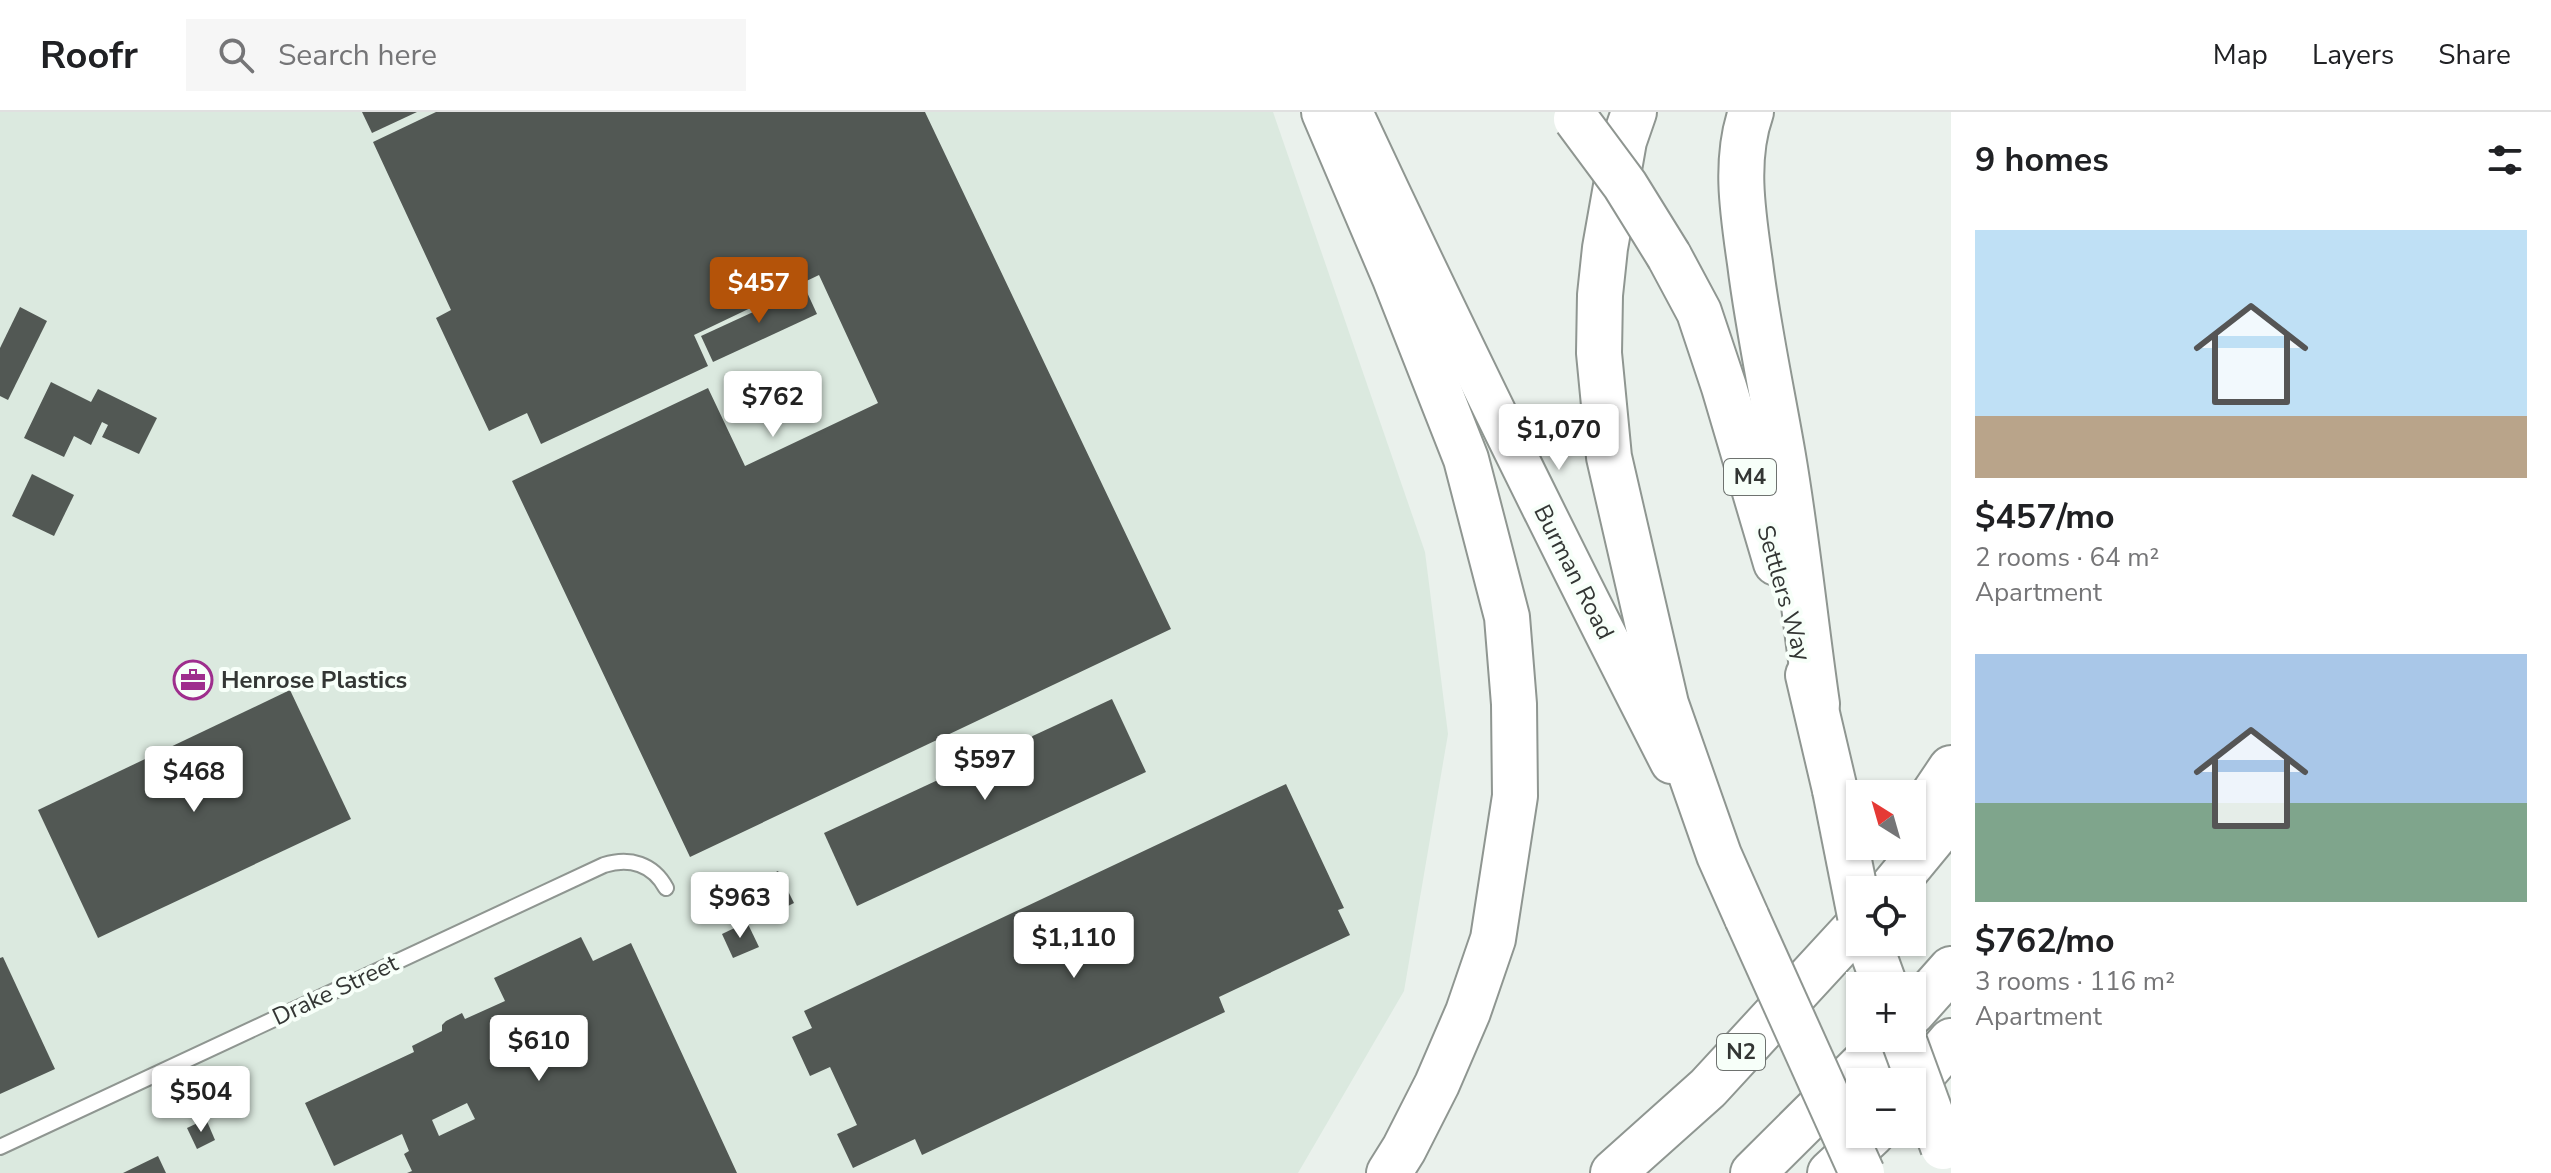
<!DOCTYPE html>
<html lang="en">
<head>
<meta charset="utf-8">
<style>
	body { margin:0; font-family:"Nunito Sans",sans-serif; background:#f6f6f6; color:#202124; height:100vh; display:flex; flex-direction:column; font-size:30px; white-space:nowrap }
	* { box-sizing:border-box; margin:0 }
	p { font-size:26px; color:#757577 }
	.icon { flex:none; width:44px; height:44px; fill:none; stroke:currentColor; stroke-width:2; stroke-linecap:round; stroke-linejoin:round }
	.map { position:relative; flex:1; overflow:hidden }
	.panel { display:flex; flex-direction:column; background:#fff; width:600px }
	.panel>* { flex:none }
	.needle { width:52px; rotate:323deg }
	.controls { position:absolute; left:1846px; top:668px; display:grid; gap:16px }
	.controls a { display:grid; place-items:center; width:80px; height:80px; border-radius:0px; background:#fff; box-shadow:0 2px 6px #0004; font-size:40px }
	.price { position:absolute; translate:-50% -68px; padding:0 18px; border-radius:8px; background:#fff; color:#222; font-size:26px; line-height:52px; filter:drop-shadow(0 2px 4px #0008) }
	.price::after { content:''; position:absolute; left:50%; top:48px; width:24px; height:18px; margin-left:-12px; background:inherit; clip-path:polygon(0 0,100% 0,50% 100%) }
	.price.active { background:#b45309; color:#fff }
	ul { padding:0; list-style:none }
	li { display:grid; align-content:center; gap:16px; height:424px; padding:0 24px }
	li span { display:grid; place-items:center; height:248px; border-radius:0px; color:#555 }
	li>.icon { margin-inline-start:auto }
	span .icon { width:144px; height:144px; fill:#fffc; stroke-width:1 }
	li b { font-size:34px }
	h2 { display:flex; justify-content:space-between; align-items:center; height:96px; padding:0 24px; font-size:34px }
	header { display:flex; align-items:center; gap:48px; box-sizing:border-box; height:112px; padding:0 40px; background:#fff; border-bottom:2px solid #e0e0e0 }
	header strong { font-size:38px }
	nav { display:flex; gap:44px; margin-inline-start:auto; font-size:28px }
	.search { width:560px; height:72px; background:#f6f6f6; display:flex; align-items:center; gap:20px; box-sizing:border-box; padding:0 28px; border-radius:0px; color:#757577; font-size:30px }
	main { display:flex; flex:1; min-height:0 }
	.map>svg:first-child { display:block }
	.built { fill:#dbe9df }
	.building { fill:#525854; fill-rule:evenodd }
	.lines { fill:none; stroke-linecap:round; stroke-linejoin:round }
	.service-casing { stroke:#8f9691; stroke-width:18 }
	.secondary-casing { stroke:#8f9691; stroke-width:44 }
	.motorway-casing { stroke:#8f9691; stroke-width:48 }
	.service { stroke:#fff; stroke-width:14 }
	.secondary { stroke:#fff; stroke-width:40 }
	.motorway { stroke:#fff; stroke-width:44 }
	.motorway-bridge-casing { stroke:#8f9691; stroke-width:48; stroke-linecap:butt }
	.motorway-bridge { stroke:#fff; stroke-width:44 }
	.labels { text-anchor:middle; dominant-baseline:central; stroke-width:8; stroke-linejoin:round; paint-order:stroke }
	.shield { fill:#f7fff9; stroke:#6e726f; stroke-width:2 }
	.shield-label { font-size:22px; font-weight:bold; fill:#333634 }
	.street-label { font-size:24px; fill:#333634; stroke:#f7fff9 }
	.poi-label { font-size:24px; font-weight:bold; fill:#333634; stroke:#f7fff9; text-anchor:start }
</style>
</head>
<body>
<header>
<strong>Roofr</strong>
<div class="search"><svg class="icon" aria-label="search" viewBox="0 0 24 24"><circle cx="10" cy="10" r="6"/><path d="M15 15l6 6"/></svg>Search here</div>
<nav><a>Map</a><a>Layers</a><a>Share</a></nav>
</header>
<main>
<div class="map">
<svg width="1951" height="1061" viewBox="0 0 1951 1061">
	<rect width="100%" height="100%" fill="#eaf1ec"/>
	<path class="built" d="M0 0H1273L1425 440 1448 622 1404 879 1298 1061H0Z"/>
	<g class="building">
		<path d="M362 0H417L372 21Z"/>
		<path d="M436 0H925L1171 517 690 745 512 369 708 276 745 354 878 291 819 163 694 223 708 254 541 332 527 301 489 319 436 206 451 198 373 30Z"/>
		<path d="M805 176 817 202 713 250 701 224Z"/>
		<path d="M20 195 47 209 8 288 0 284V236Z"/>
		<path d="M51 270 91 290 98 277 157 306 139 342 102 325 108 313 102 310 91 333 74 324 64 345 24 326Z"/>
		<path d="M32 362 74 383 54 424 12 404Z"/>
		<path d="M290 578 351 707 98 826 38 698Z"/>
		<path d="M1112 587 1146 660 857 794 824 721Z"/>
		<path d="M1286 672 1344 796 1338 798 1350 823 1219 885 1225 900 922 1043 915 1027 853 1056 837 1022 857 1013 830 955 810 964 792 925 812 916 804 899Z"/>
		<path d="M778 759 794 791 754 811 738 779Z"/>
		<path d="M725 782 734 802 717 811 708 790Z"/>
		<path d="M747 810 759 835 733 846 722 822Z"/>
		<path d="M581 825 593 849 631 831 737 1061H407L412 1059 404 1042 409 1039 402 1022 334 1054 305 991 414 940 412 934 442 919V913L446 909 462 901 465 907 505 889 494 866ZM467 991 475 1007 439 1024 432 1008Z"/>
		<path d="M3 845 55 957 0 982V846Z"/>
		<path d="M206 1007 215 1028 197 1037 187 1016Z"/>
		<path d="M158 1044 166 1061H123Z"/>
	</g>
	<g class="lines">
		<defs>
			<path id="service" d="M0 1035 604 753C630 745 653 752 666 776"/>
			<path id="secondary" d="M1352 0C1454 219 1561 436 1671 651"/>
			<g id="motorway">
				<path d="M1324 0 1394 164 1466 347 1507 505 1514 592 1515 684 1493 827 1468 900 1437 972 1404 1037 1389 1061"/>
				<path d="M1634 0 1624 29 1605 136 1600 183 1599 241 1609 345 1666 592 1719 743 1747 806"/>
				<path d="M1751 0C1734 48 1743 102 1750 151 1758 216 1772 280 1783 344 1797 426 1805 509 1817 592"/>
				<path d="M1669 144 1699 200 1724 275 1776 451"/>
				<path d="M1808 563 1835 678"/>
				<path d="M1912 714 1951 656"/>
				<path d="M1890 778 1951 704"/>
				<path d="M1869 830 1885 874"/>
				<path d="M1912 901 1951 857"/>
				<path d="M1912 975 1951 929"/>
				<path d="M1613 1061 1708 976 1860 811"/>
				<path d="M1753 1061 1889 926"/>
				<path d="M1830 1061 1872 1022"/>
			</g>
		</defs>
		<use href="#service" class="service-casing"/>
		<use href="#secondary" class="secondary-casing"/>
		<use href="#motorway" class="motorway-casing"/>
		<use href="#service" class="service"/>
		<use href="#secondary" class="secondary"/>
		<use href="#motorway" class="motorway"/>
		<defs>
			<g id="motorway-bridge">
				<path d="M1576 7 1625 73 1669 144"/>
				<path d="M1835 678 1860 804"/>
				<path d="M1747 806 1862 1061"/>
				<path d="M1903 926 1943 1035"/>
			</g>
		</defs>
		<use href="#motorway-bridge" class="motorway-bridge-casing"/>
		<use href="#motorway-bridge" class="motorway-bridge"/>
	</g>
	<defs>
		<symbol id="office-ring" viewBox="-11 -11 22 22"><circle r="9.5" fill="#f7fff9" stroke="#9e2e8d" stroke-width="1.5"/><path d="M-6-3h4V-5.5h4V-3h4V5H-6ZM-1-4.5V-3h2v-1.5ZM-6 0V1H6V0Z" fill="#9e2e8d"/></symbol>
	</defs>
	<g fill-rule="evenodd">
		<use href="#office-ring" x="171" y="546" width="44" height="44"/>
	</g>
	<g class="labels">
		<g class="shield">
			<rect x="1724" y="347" width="52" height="36" rx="6"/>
			<rect x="1717" y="922" width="48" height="36" rx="6"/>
		</g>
		<g class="shield-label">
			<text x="1750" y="365">M4</text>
			<text x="1741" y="940">N2</text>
		</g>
		<g class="street-label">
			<text transform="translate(1574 460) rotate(63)">Burman Road</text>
			<text transform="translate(1784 481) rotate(74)">Settlers Way</text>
			<text transform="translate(335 878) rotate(-25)">Drake Street</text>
		</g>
		<g class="poi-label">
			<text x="221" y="568">Henrose Plastics</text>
		</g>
	</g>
</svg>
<div class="controls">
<a><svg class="needle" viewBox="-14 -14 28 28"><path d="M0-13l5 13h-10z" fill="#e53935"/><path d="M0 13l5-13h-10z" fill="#757577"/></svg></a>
<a><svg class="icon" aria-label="locate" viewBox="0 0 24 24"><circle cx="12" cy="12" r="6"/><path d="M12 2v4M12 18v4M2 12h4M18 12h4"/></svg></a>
<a>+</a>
<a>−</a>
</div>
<b class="price active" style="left:759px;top:213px">$457</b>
<b class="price" style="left:773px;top:327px">$762</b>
<b class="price" style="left:1559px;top:360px">$1,070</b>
<b class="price" style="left:985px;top:690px">$597</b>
<b class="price" style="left:194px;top:702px">$468</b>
<b class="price" style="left:740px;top:828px">$963</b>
<b class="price" style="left:1074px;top:868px">$1,110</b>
<b class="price" style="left:539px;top:971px">$610</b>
<b class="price" style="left:201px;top:1022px">$504</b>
</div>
<section class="panel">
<h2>9 homes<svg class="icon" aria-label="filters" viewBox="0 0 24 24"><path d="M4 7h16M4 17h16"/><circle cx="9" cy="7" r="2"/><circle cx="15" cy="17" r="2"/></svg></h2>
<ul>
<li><span style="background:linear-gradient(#bfe0f5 75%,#b9a48a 0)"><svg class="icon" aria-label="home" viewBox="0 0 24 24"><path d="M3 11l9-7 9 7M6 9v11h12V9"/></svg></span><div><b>$457/mo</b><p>2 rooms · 64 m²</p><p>Apartment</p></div></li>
<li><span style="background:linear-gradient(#a9c7e8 60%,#7fa58c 0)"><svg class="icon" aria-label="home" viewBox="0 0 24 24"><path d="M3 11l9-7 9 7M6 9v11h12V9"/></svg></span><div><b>$762/mo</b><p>3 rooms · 116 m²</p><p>Apartment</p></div></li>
</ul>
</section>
</main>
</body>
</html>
